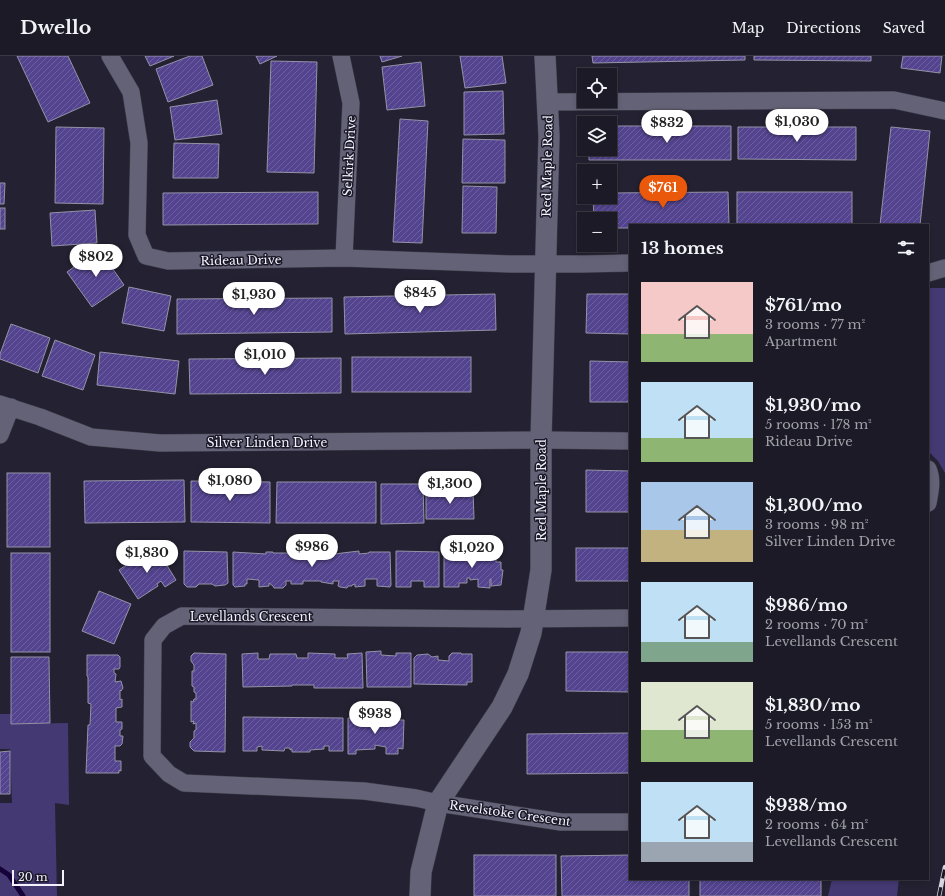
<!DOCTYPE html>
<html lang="en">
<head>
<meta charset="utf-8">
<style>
	body { margin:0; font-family:"Libre Baskerville",serif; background:#282732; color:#f1f3f6; height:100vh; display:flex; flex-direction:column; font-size:15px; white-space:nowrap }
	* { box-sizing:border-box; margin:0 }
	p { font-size:13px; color:#a0a1a7 }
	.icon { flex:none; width:22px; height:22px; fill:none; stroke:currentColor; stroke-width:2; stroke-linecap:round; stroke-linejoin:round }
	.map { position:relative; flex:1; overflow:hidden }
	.sheet { position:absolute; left:629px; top:168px; width:300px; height:656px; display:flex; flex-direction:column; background:#1b1a26; border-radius:0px; box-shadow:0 2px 6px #0003,0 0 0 1px #393843 }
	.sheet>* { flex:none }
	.buttons { position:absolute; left:577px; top:12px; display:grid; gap:8px }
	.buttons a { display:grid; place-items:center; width:40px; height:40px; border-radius:0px; background:#1b1a26; box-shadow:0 2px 6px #0003,0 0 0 1px #393843; font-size:20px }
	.scale { position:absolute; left:12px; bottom:10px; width:52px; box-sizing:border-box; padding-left:4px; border:2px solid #f2f1fc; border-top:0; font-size:11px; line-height:14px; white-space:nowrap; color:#f2f1fc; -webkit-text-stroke:3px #1b1828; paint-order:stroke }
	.price { position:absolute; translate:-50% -34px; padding:0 9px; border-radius:14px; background:#fff; color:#222; font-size:13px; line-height:26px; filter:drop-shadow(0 1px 2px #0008) }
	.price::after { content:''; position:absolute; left:50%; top:24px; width:12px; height:9px; margin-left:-6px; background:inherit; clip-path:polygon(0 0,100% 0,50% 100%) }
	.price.active { background:#ea580c; color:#fff }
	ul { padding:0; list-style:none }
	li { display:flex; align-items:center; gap:12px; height:100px; padding:0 12px }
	li span { display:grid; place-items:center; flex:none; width:112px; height:80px; border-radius:0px; color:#555 }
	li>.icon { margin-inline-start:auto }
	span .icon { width:48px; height:48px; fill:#fffc; stroke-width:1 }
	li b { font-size:17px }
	h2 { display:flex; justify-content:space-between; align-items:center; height:48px; padding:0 12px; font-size:17px }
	header { display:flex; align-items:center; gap:24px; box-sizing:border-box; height:56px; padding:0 20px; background:#1b1a26; border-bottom:1px solid #393843 }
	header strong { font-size:19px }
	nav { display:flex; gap:22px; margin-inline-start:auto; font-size:14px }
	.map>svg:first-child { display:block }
	.park { fill:#453973 }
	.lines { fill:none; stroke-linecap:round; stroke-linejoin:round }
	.stream { stroke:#150239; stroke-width:5 }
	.building { fill:url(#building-hatch); stroke:#9492a7 }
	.minor-casing { stroke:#3f3e4c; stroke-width:18 }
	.tertiary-casing { stroke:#3f3e4c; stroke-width:22 }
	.minor { stroke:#646276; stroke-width:17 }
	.tertiary { stroke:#646276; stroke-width:21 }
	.rail-casing { stroke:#d6d5e1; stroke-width:4.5 }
	.rail { stroke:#1b1828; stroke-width:3; stroke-dasharray:9; stroke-linecap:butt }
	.labels { text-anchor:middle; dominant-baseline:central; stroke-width:3; stroke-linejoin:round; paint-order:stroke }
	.street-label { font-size:12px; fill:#f2f1fc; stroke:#1b1828 }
</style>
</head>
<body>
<header>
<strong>Dwello</strong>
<nav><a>Map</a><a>Directions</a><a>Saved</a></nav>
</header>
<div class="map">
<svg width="945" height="840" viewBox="0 0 945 840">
	<defs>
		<pattern id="building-hatch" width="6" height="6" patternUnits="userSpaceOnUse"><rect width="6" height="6" fill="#544490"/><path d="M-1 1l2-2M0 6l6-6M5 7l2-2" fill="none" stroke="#6d5fa0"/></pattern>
	</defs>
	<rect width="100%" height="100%" fill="#242232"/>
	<g class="park">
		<path d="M928 232H945V417L938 405 928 395Z"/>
		<path d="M0 658H11L12 668 68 667 69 749 55 747 57 840H0V747H12L10 693H0Z"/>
		<path d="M832 823H899L897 840H828Z"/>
	</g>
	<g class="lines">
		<path class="stream" d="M0 813 9 819 23 840"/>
	</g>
	<g class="building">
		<path d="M17 0H68L90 47 48 66Z"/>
		<path d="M145 0H174L150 10Z"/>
		<path d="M190 0H202L213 29 168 46 156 13Z"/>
		<path d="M256 0H277L260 8Z"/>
		<path d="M380 0H402L382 6Z"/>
		<path d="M460 0H502L506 27 465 32Z"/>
		<path d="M592 0H745V4L593 7Z"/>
		<path d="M754 0H871V5L754 4Z"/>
		<path d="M903 0H942L940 17 901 12Z"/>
		<path d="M271 5 317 6 314 117 267 116Z"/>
		<path d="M421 6 425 50 387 54 382 11Z"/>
		<path d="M503 35 504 78 464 79V36Z"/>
		<path d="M217 44 222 78 175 84 170 51Z"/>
		<path d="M400 63 428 65 422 187 393 186Z"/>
		<path d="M610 70H731V104H589V93H610Z"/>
		<path d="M56 71 104 72 103 148 55 147Z"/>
		<path d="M738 71H856V104L738 103Z"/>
		<path d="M891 71 930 75 920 169H880Z"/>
		<path d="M463 83 505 84V127H462Z"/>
		<path d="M174 87 219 88 218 122H173Z"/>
		<path d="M0 127H5L4 148H0Z"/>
		<path d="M463 130 497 131 496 177H462Z"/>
		<path d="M318 136V168L163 169V137Z"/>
		<path d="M728 136 729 169H630V172H610V163H594L593 141H610V137Z"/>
		<rect x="737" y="136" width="115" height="33"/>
		<rect x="0" y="152" width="5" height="21"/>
		<path d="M95 154 97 187 52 190 50 157Z"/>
		<path d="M99 193 124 229 92 251 67 216Z"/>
		<path d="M129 231 171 240 164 275 122 267Z"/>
		<path d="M495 238 496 274 345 278 344 241Z"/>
		<path d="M587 238H630V278L586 277Z"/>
		<path d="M332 242V276L177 278V243Z"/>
		<path d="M11 268 50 282 38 317 0 303V298Z"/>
		<path d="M55 284 95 299 83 334 42 320Z"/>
		<path d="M100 296 179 305 175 338 97 329Z"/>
		<rect x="352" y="301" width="119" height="35"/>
		<path d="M341 302V337L190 338 189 303Z"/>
		<path d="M590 305 630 306V346H590Z"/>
		<path d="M586 414 630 415V456H586Z"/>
		<rect x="7" y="417" width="43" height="74"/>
		<path d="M184 424 185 466 85 467 84 425Z"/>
		<path d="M191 425 270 426V467L191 466Z"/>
		<path d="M277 426H376V467H276Z"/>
		<path d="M381 428H423L424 467 381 468Z"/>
		<path d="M426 434H473L474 463H426Z"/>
		<rect x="576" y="492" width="54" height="33"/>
		<path d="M334 494V498L359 495V498L369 497V496H390L391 529 390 531 377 530V523H365V530L355 531V528L352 529V530H348L347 532 340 531 338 530 339 525H333V528L321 526V525H303V528H291V525H286V529L283 532H274L273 530 269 527V530L259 531V524L247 523V528H245V530L235 531 233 529V496L266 498V496H273V497H292V495Z"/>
		<path d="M158 495 176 524 165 531 161 525 157 528 158 530 138 543 119 514 139 500 142 505Z"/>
		<path d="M184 495 227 496 228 527 225 529 215 530 212 528H199L196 531H187L184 528Z"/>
		<path d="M396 495 439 496V531H424V525H411V531H396Z"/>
		<path d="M496 495V506H501V514H503L501 529 491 530V523H490V532L478 531V523L470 524V522H467V527H459V531H444V496Z"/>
		<rect x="11" y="497" width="39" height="99"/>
		<path d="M99 535 131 548 114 588 82 575Z"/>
		<path d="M381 595V599L396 600V597H411V631H367L366 596Z"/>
		<path d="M566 596H630V636L566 635Z"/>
		<path d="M194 597 226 598 225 696 194 695 190 691V686L194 682V675L196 674V667L193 668 194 665 191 666V645L193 646 194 643H196V637L194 636V631L192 630V615H194V609L191 605V600Z"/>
		<path d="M258 597V603H269L270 598H296L297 602H308V597L335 598V602H348L347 598 362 597 363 632H314V629H292V630L243 631 242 598Z"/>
		<path d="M452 597H461V598H472V626H467V629L414 628V602L417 599 428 598 432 601 438 600V604L449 605V600Z"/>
		<path d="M87 599H118L120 601V611L119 613H114V617L116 618 115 626 121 625 123 632 121 635 120 634V644L122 643V651L116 652V666H122V673L120 674V680H123L122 688 120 690H115V705H121V715L119 714V717H86L88 669H90L91 648 88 647V621L87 620Z"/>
		<path d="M11 601H49L50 667 11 668Z"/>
		<path d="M243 661 343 662V695H329V690H324V693L310 694V696H292V693L290 694V692H285L284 695 262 694V690L257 691V695H243Z"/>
		<path d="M348 662 375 663V664H404L403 693 398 692V698H386V691L375 689V693L356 694V698H348Z"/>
		<path d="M630 677V717L527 718V678Z"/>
		<path d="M10 695V738H0V696Z"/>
		<rect x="474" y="799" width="82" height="41"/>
		<path d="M630 799V823H689V840H562L561 800Z"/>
		<rect x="700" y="823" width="121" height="17"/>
	</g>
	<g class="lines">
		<defs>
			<g id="minor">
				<path d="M110 0 131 36 139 87 137 179 146 200 168 205 344 202 510 208H582L630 207"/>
				<path d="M341 0 351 47 344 202"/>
				<path d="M548 46 894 44 945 55"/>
				<path d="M928 217 945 212"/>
				<path d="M0 348 40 361 91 381 160 387 541 384 630 385"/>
				<path d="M0 379 11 351"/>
				<path d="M928 413C933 424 930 436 928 447"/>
				<path d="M630 562 508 563 182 560 164 570 153 584 152 700 169 718 184 727 364 735 416 742 438 747 561 766H630"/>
			</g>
			<path id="tertiary" d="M420 840 421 816 438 747 502 651 518 618 531 577 541 514V384L549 80 545 0"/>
		</defs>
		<use href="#minor" class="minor-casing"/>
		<use href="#tertiary" class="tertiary-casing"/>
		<use href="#minor" class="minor"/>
		<use href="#tertiary" class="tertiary"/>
		<defs>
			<path id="rail" d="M939 840 945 811"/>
		</defs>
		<use href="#rail" class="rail-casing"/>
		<use href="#rail" class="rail"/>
	</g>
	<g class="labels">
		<g class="street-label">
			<text transform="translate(349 100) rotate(-87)">Selkirk Drive</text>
			<text transform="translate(547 110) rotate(-89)">Red Maple Road</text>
			<text transform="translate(241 204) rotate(-1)">Rideau Drive</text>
			<text x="267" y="386">Silver Linden Drive</text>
			<text transform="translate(541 434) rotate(-90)">Red Maple Road</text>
			<text x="251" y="560">Levellands Crescent</text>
			<text transform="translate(510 757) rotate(8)">Revelstoke Crescent</text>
		</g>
	</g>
</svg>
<div class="buttons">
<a><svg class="icon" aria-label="locate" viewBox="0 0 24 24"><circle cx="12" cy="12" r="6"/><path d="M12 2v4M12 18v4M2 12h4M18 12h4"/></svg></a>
<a><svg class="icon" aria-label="layers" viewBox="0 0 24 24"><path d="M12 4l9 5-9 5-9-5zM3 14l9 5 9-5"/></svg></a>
<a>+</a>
<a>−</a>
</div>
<div class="scale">20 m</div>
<b class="price" style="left:797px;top:87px">$1,030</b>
<b class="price" style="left:667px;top:88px">$832</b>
<b class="price active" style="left:663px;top:153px">$761</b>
<b class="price" style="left:96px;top:222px">$802</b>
<b class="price" style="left:420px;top:258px">$845</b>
<b class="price" style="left:254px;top:260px">$1,930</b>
<b class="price" style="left:265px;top:320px">$1,010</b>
<b class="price" style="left:230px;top:446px">$1,080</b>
<b class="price" style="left:450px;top:449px">$1,300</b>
<b class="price" style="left:312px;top:512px">$986</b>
<b class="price" style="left:472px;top:513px">$1,020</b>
<b class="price" style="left:147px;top:518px">$1,830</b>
<b class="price" style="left:375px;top:679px">$938</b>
<section class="sheet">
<h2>13 homes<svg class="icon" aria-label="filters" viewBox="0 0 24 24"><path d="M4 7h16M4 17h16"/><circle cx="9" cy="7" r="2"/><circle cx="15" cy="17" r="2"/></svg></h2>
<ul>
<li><span style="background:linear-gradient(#f6c9c9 65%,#8fb573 0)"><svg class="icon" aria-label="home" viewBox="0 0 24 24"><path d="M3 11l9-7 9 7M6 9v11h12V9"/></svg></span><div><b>$761/mo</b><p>3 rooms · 77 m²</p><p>Apartment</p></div></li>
<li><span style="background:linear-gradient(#bfe0f5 70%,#8fb573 0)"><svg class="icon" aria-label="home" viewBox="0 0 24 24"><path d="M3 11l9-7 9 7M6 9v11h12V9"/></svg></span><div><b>$1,930/mo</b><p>5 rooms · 178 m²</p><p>Rideau Drive</p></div></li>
<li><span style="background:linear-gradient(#a9c7e8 60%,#c2b280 0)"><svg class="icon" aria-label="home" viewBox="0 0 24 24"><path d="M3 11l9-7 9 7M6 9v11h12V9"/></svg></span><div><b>$1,300/mo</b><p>3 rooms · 98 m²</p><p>Silver Linden Drive</p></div></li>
<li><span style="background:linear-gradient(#bfe0f5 75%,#7fa58c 0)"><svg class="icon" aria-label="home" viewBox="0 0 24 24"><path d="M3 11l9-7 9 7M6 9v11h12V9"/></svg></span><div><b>$986/mo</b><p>2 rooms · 70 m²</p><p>Levellands Crescent</p></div></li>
<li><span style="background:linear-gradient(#dfe7d0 60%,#8fb573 0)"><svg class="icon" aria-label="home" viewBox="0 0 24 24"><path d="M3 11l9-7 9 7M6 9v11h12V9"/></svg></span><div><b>$1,830/mo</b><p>5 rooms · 153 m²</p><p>Levellands Crescent</p></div></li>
<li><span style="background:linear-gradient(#bfe0f5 75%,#9aa5b1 0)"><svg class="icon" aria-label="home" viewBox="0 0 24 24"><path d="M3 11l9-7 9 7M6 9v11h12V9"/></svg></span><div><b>$938/mo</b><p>2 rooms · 64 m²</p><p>Levellands Crescent</p></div></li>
</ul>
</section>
</div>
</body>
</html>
